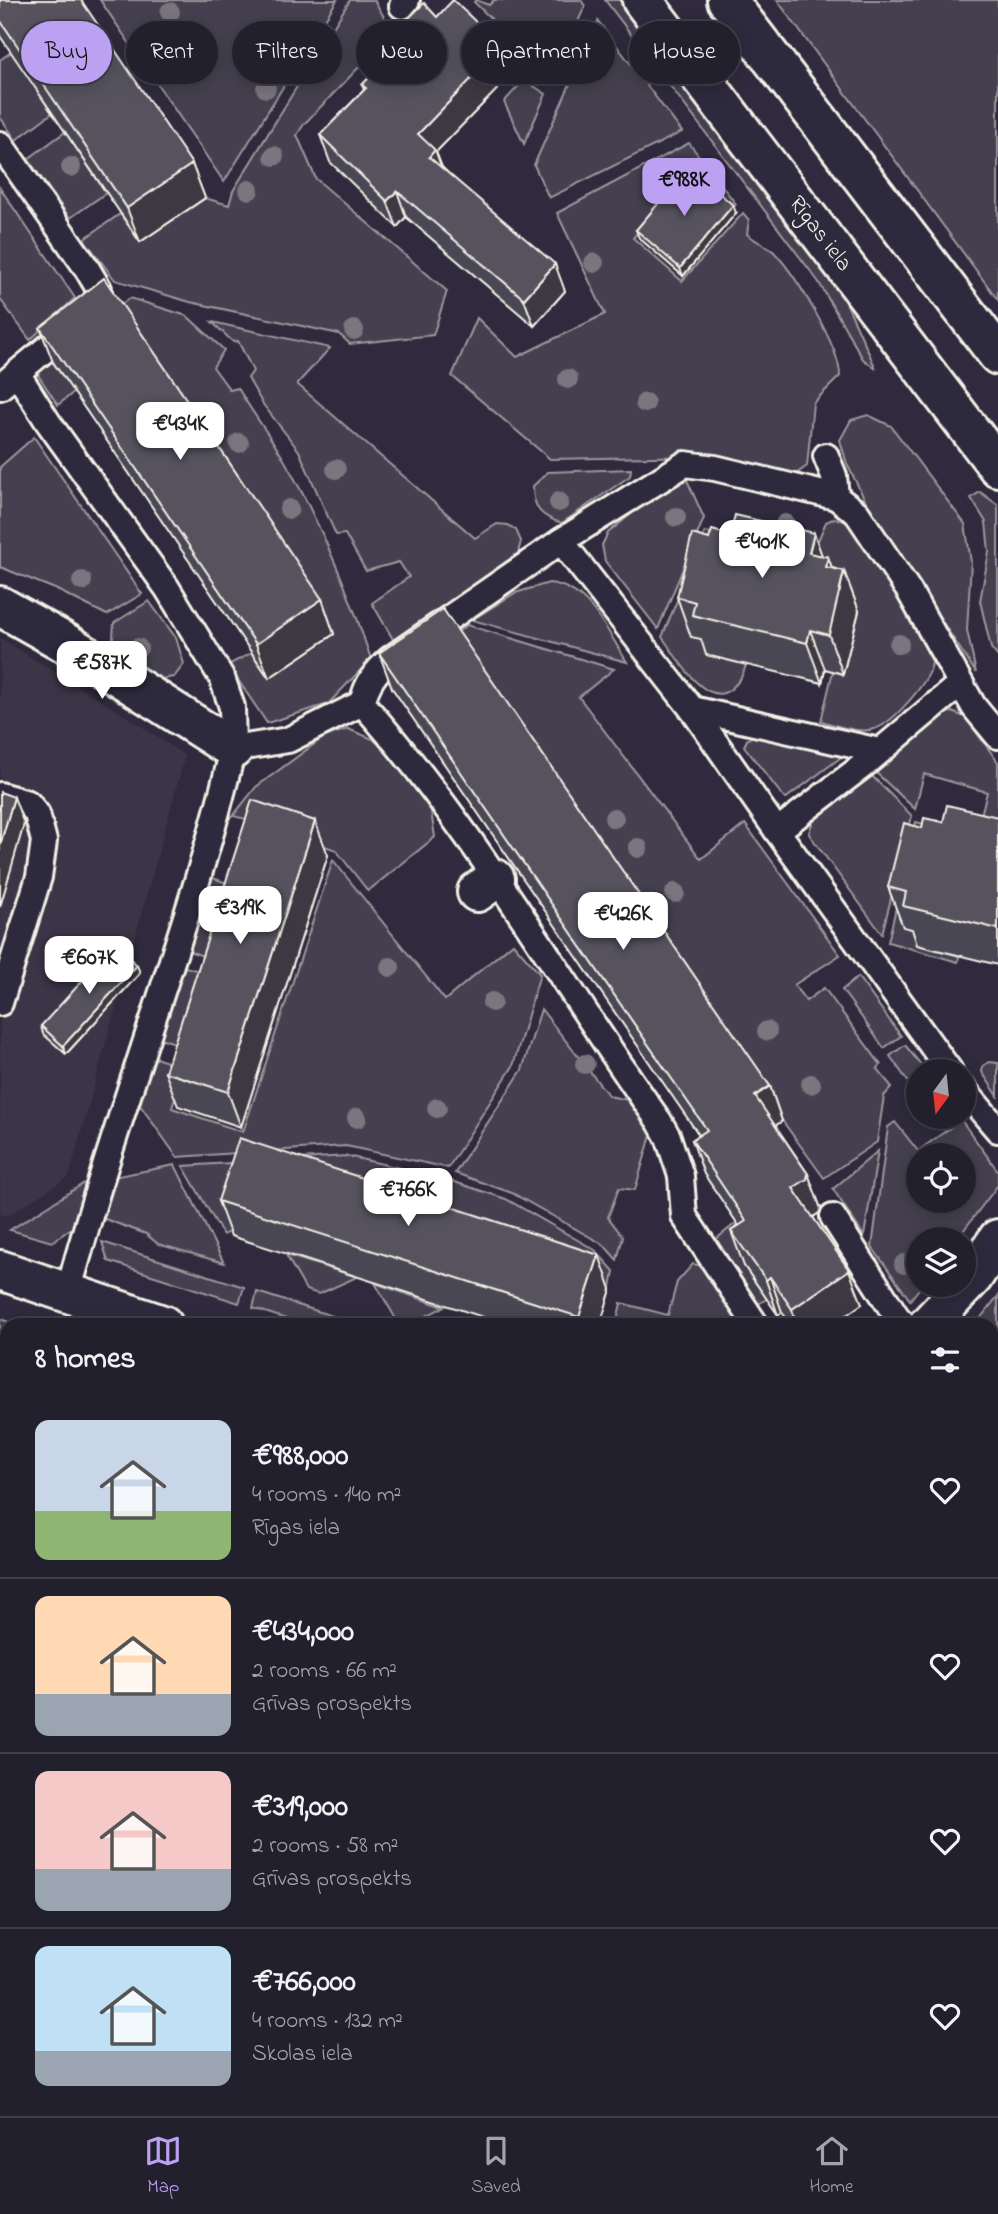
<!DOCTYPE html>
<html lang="en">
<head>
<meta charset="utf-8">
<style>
	body { margin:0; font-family:"Indie Flower",sans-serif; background:#2f2d3a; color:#f1f3f6; height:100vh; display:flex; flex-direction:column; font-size:26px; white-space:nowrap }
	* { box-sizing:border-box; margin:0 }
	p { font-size:23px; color:#a3a3aa }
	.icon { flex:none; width:38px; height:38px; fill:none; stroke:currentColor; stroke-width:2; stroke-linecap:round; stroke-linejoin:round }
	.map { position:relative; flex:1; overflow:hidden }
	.drawer { position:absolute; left:0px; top:1318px; width:999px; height:800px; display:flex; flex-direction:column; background:#23202e; border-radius:21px 21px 0 0; box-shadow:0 4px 18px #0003,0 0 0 2px #403e4a }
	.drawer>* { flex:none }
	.banner { position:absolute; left:21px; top:21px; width:957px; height:63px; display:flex; gap:14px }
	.needle { width:46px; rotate:195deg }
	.controls { position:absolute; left:906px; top:1059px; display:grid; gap:14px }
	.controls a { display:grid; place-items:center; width:70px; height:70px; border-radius:50%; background:#23202e; box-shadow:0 4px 18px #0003,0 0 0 2px #403e4a; font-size:35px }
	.price { position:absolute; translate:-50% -60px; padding:0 16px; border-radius:14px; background:#fff; color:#222; font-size:23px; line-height:46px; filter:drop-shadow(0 2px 4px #0008) }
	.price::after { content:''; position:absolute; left:50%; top:42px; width:21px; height:16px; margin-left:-10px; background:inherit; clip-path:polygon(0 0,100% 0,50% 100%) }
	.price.selected { background:#bca0f2; color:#111 }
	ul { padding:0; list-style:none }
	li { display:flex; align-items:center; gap:21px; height:175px; padding:0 35px }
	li+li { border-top:2px solid #403e4a }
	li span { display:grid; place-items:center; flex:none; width:196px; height:140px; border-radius:14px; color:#555 }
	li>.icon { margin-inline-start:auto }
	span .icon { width:84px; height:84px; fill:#fffc; stroke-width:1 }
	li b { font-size:30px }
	h2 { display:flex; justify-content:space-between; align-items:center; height:84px; padding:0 35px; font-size:30px }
	.pill { padding:0 24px; border-radius:32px; background:#23202e; box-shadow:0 4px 18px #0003,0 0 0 2px #403e4a; font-size:24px; line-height:63px }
	.pill.selected { background:#bca0f2; color:#111 }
	.menu { display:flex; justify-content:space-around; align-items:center; height:98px; border-top:2px solid #403e4a; background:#23202e; font-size:19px; color:#a3a3aa }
	.menu a { display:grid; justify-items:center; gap:4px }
	.menu .selected { color:#bca0f2 }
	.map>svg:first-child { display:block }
	.built { fill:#3b3647 }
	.green { fill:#454050; stroke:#9c989c; stroke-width:2; fill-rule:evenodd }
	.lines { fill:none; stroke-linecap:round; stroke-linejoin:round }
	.service-casing { stroke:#f4f1e8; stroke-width:30 }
	.minor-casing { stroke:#f4f1e8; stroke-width:44 }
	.secondary-casing { stroke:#f4f1e8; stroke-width:44 }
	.trunk-casing { stroke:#f4f1e8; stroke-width:44 }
	.service { stroke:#2f2a3d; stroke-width:24 }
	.minor { stroke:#2f2a3d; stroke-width:38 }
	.secondary { stroke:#2f2a3d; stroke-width:38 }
	.trunk { stroke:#2f2a3d; stroke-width:38 }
	.tree { fill:#7a757e }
	.wall { fill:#4a4752; stroke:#f4f1e8; stroke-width:2 }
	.shaded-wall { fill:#3c3942; stroke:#f4f1e8; stroke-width:2 }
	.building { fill:#56525f; stroke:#f4f1e8; stroke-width:2 }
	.labels { text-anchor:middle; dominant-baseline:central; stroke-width:7; stroke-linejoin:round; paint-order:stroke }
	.street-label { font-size:23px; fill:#f4f1e8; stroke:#2f2a3d }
</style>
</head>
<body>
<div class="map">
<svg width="998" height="2116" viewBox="0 0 998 2116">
	<rect width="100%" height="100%" fill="#2f2a3d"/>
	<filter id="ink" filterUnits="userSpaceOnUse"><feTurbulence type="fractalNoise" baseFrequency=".0143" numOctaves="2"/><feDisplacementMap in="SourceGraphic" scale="14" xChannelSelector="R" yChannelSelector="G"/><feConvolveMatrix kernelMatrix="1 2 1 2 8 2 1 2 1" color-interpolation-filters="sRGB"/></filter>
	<g filter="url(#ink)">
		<path class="built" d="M0 638 140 725 185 756 69 1177 7 1216 0 1214Z"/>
		<g class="green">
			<path d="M100 0H337L224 182Z"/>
			<path d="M350 0H374L393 32 304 124 297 135 316 179 447 291 433 335 350 344 339 334 190 302 115 280 84 239 120 214 140 242 205 198 229 205 233 191Z"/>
			<path d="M476 0 489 5 494 0H581L585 6 556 71 525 52 474 2Z"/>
			<path d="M605 0H619L814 256 845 300 876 369 863 359 818 281Z"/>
			<path d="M777 0H998V300Z"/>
			<path d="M598 21 682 132 549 198 534 165Z"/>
			<path d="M11 52 52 113 16 140 0 117V60Z"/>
			<path d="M524 80 546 94 524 144 504 102Z"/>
			<path d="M65 132 106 193 70 218 28 159Z"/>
			<path d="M689 143 736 204 733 208 692 171 633 238 682 281 743 213 749 220 747 234C756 242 767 245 774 252 795 274 840 347 840 376L813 403 807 466 792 477 705 456 550 459 452 376 477 318 517 357 605 314 557 213Z"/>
			<path d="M0 188 75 298 30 340 0 299Z"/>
			<path d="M130 298 187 316 224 350 213 367 230 390 238 388C254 416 275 442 290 470 323 530 350 594 371 659L328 704 267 723 228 665 251 653 269 678 117 313 51 360 74 392 58 405 38 375V364Z"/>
			<path d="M212 322 330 348 297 384 475 538 497 524 508 525 516 530 521 541 518 553 394 641 372 603 409 577 399 562 366 571 345 534 336 535 299 451 262 403 248 378 253 371 238 341 233 342Z"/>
			<path d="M868 415 891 426 965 524 971 562 967 630 976 673 873 516 847 464 840 440 851 420Z"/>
			<path d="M34 437 142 594 107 615 55 589 0 567V467Z"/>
			<path d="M631 469 630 476 562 523C541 517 533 509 533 486L548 472Z"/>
			<path d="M683 471 704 518 658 629 605 561 602 545 608 533Z"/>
			<path d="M980 492 998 505V657L991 648 980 601 989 552 986 522 971 498Z"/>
			<path d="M835 518 848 522 862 532 932 651C933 660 932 669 927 677 918 692 891 725 874 729 857 734 837 725 821 721L833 671 806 568 826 522Z"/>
			<path d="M705 532 756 542 691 636 710 641 707 655 746 665C743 675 740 681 732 688 706 712 676 655 662 637Z"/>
			<path d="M549 583C589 587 607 631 627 662L472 620 515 593Z"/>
			<path d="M149 601 176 638 184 664 174 677 153 680 112 651 114 623Z"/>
			<path d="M467 625 614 669 579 697 701 859 745 824 840 955 794 985 806 1001 824 988 881 1065 877 1069 892 1087 884 1096 877 1142 824 1178 784 1123 452 636Z"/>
			<path d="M952 712 965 717 998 762V828L979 823 987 792 924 774 915 809 872 769 943 713Z"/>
			<path d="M348 729 373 739 401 766 430 805 435 837 368 891 336 850 263 823 233 816 256 787 324 737Z"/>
			<path d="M752 736 838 754 840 758 785 799 744 746 747 740Z"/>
			<path d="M869 773 912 816 882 934 809 834C811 811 851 787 869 773Z"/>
			<path d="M916 822 973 836 903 926 921 932 918 945 959 956 958 962 888 942Z"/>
			<path d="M333 860 445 1000 513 943 540 974 513 1066 448 1168 346 1146 177 1157 140 1105 153 1057 184 1068 172 1108 243 1132Z"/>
			<path d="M210 877 247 890 223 963 189 951Z"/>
			<path d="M182 966 219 977 196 1050 160 1038Z"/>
			<path d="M858 977 901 1036 884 1048 842 990Z"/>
			<path d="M541 1009 609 1096 637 1102 654 1125 635 1190 619 1188 608 1217 623 1237 617 1260 604 1245 512 1193 455 1173 522 1070Z"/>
			<path d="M905 1045 926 1071H919V1097L890 1056Z"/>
			<path d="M989 1062 998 1063V1096L982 1072 983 1066Z"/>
			<path d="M961 1120 998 1171V1185L957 1239H919V1284L922 1285 910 1300 872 1247 888 1127 895 1122 918 1151ZM964 1155V1200H919V1155Z"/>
			<path d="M878 1151 864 1236 833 1189Z"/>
			<path d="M347 1156 436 1176 506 1199 595 1250 614 1271 611 1287 249 1170 230 1231 223 1235 183 1166Z"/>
			<path d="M175 1165 224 1263 158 1244 146 1234 102 1218 113 1177Z"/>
			<path d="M89 1180 73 1227 52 1242 10 1230Z"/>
			<path d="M736 1223 759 1256 744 1266 767 1299 758 1304 715 1240Z"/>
			<path d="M102 1242 244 1287 239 1303 108 1261Z"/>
			<path d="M286 1255 357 1277 319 1294 306 1290Z"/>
			<path d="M693 1264 702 1266 740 1325H616L621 1303 668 1315 677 1282Z"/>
			<path d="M375 1283 444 1307 412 1323 396 1319Z"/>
			<path d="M257 1292 361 1325H304L253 1308Z"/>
			<path d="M998 1296V1362H992V1325H975Z"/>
			<path d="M0 1319 18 1325H7V1439L0 1419Z"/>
			<path d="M998 1462V1650L992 1668V1479Z"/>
			<path d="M0 1488 7 1504V1605L0 1601Z"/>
			<path d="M992 1769 998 1772V1903L992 1901Z"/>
			<path d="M998 2009V2116H826L829 2110H992V2010Z"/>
			<path d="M664 2110H790V2111L788 2116H662Z"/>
		</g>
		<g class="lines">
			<defs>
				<g id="service">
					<path d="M402 6 407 0"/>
					<path d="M0 144 86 267 99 289 95 308 0 387"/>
					<path d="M17 373 48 422 167 588 222 678 232 707 233 749"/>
					<path d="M826 456 834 476 836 497"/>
					<path d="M561 541 692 709 777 831 865 764 960 684"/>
					<path d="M362 703C476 831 560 981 659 1121L668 1137 681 1176 684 1216 756 1325"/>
					<path d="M692 709 879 751"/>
					<path d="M0 795 28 803 37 814 44 841 39 877 0 1003"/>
					<path d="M777 831 950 1071"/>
					<path d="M964 1090 998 1130"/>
					<path d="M833 1217 897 1317 905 1325"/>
					<path d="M68 1293C117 1110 189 933 233 749L288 740 362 703C367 683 375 672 390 659L561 541 685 464 715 468 836 497 857 513 909 591 974 707 998 736"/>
					<path d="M0 1480 7 1482"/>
					<path d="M0 1677 7 1675"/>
					<path d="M992 1738 998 1726"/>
					<path d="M992 1917 998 1919"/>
					<path d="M992 1950 998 1951"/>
					<path d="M0 2037 7 2043"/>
					<path d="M85 2110 91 2116"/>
					<path d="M326 2110 332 2116"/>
				</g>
				<g id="minor">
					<path d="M0 606 71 646 233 749"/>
					<path d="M477 892 495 879"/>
					<path d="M928 1325 973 1277 998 1239"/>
				</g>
				<g id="secondary">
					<path d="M0 1270 163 1325"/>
					<path d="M519 2116 520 2110"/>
				</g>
				<g id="trunk">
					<path id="s1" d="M642 0 998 467"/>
					<path d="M727 0 998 355"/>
				</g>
			</defs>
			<use href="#service" class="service-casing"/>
			<use href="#minor" class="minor-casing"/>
			<use href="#secondary" class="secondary-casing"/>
			<use href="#trunk" class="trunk-casing"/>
			<use href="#service" class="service"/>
			<use href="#minor" class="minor"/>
			<use href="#secondary" class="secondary"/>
			<use href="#trunk" class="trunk"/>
		</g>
		<g class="tree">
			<circle cx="170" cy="12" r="10"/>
			<circle cx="266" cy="88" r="10"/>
			<circle cx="274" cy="156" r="10"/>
			<circle cx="71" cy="167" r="10"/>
			<circle cx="249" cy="190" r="10"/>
			<circle cx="594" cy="263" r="10"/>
			<circle cx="354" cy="330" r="10"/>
			<circle cx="568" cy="379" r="10"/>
			<circle cx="645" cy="403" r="10"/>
			<circle cx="239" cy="443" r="10"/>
			<circle cx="336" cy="469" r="10"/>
			<circle cx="559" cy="502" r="10"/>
			<circle cx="289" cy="509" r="10"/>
			<circle cx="676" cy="517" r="10"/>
			<circle cx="785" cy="524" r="10"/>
			<circle cx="82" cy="581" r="10"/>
			<circle cx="899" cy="644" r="10"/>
			<circle cx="138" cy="648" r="10"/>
			<circle cx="614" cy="818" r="10"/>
			<circle cx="638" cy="848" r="10"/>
			<circle cx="675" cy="893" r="10"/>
			<circle cx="390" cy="967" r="10"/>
			<circle cx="492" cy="1002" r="10"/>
			<circle cx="767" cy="1031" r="10"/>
			<circle cx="585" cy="1064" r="10"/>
			<circle cx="811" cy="1084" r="10"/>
			<circle cx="437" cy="1108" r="10"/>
			<circle cx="357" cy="1118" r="10"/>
			<circle cx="904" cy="1264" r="10"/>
		</g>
		<g class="wall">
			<path d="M0 0 192 164 205 198 140 242 0 36Z"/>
			<path d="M437 17 512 74 436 152 442 167 565 291 534 326 406 217 397 227 330 162 320 135 364 90 362 85 387 59 382 45Z"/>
			<path d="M736 213 683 276 639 238 636 230Z"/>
			<path d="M40 328 322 599 334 634 269 678 53 362Z"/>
			<path d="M709 539 828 557 832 568 844 571 859 611 843 674 825 669 822 683 706 655 701 639 691 637 677 597Z"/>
			<path d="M379 653 770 1086 782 1121 775 1125 808 1174 821 1209 819 1213 813 1217 862 1304 832 1325H791L782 1312 778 1315 744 1266 731 1231 739 1226 704 1174 692 1140 699 1135 392 688Z"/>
			<path d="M998 817V965L917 945 912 929 903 927 888 887 922 828 943 822Z"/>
			<path d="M328 855 241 1127 178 1106 165 1072Z"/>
			<path d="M140 973 66 1054 43 1034 41 1026Z"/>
			<path d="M218 1201 611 1289 600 1325H508L231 1236Z"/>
			<path d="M7 1732V1968L0 1962V1739Z"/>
			<path d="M173 2110H307L314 2116H179Z"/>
		</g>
		<g class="shaded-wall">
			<path d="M502 47 512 74 436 152 445 177 439 183 418 134Z"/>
			<path d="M192 164 205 198 140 242 127 208Z"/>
			<path d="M397 191 406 217 397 227 387 201Z"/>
			<path d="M733 205 736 213 683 276 680 268Z"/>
			<path d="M555 264 565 291 534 326 524 299Z"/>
			<path d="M814 533 826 567 828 557 840 590 844 571 859 611 843 674 829 635 809 553Z"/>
			<path d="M322 599 334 634 269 678 256 644Z"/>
			<path d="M810 630 825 669 822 683 807 643Z"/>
			<path d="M14 797 24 824 0 907V845Z"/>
			<path d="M315 821 328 855 241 1127 228 1092Z"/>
			<path d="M137 965 140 973 66 1054 63 1046Z"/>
			<path d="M770 1086 782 1121 768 1131 755 1096Z"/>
			<path d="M808 1174 821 1209 819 1213 806 1222 793 1188Z"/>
			<path d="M599 1255 611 1289 600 1325H582L579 1317Z"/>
			<path d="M849 1270 862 1304 832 1325H797L792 1309Z"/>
			<path d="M770 1277 782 1312 778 1315 766 1280Z"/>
		</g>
		<g class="building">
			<path d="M0 0H81L192 164 127 208 0 20Z"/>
			<path d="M453 0 502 47 418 134 435 150 429 157 555 264 524 299 397 191 387 201 320 135 366 88 362 85 392 54 382 45 424 3 437 17Z"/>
			<path d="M689 167 733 205 680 268 636 230Z"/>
			<path d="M104 278 322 599 256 644 40 328Z"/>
			<path d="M735 515 814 533 809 553 828 557 826 567 844 571 829 635 810 630 807 643 692 615 695 602 677 597 692 534 709 539 712 530 730 535Z"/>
			<path d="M443 609 770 1086 755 1096 808 1174 807 1179 793 1188 849 1270 792 1309 770 1277 766 1280 731 1231 746 1221 692 1140 707 1130 379 653Z"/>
			<path d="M0 792 14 797 0 845Z"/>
			<path d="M252 800 315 821 228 1092 165 1072Z"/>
			<path d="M947 805 998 817V929L903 906 906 892 888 887 904 823 922 828 924 818 943 822Z"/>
			<path d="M115 945 137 965 63 1046 41 1026Z"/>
			<path d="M239 1138 599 1255 579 1317 218 1201Z"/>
			<path d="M7 1732V1953L0 1947V1739Z"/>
			<path d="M0 2069 7 2075V2110H48L55 2116H0Z"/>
			<path d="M190 2110H307L314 2116H197Z"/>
		</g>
	</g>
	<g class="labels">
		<g class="street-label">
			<text stroke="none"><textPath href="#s1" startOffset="294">Rīgas iela</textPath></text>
		</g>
	</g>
</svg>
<div class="controls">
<a><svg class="needle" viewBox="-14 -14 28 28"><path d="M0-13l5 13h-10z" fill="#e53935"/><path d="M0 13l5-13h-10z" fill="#a3a3aa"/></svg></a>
<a><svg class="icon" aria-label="locate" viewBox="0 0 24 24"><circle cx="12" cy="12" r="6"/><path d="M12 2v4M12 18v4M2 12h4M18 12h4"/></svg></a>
<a><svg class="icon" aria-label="layers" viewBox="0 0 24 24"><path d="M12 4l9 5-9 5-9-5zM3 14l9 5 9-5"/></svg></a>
</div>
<b class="price selected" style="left:684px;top:218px">€988K</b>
<b class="price" style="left:180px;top:462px">€434K</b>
<b class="price" style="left:762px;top:580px">€401K</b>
<b class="price" style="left:102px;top:701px">€587K</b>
<b class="price" style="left:240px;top:946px">€319K</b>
<b class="price" style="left:623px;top:952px">€426K</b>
<b class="price" style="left:89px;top:996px">€607K</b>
<b class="price" style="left:408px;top:1228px">€766K</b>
<div class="banner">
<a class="pill selected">Buy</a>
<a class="pill">Rent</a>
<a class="pill">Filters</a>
<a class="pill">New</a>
<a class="pill">Apartment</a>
<a class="pill">House</a>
</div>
<section class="drawer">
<h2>8 homes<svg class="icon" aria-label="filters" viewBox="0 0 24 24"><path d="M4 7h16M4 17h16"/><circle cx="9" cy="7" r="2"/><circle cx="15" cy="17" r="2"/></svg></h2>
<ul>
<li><span style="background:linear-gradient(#c9d6e8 65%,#8fb573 0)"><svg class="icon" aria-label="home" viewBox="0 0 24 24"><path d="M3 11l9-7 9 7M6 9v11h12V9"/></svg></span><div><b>€988,000</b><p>4 rooms · 140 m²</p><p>Rīgas iela</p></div><svg class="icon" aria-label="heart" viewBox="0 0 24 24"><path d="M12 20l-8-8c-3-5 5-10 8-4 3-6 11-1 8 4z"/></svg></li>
<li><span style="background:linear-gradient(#ffd9b3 70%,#9aa5b1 0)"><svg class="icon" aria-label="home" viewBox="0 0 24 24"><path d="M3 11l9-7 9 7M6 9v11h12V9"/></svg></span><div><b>€434,000</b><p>2 rooms · 66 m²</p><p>Grīvas prospekts</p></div><svg class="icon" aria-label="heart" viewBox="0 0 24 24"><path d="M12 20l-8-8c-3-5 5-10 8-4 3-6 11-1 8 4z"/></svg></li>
<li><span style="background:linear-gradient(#f6c9c9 70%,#9aa5b1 0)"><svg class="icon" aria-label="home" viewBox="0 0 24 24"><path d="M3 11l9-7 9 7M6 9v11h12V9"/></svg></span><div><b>€319,000</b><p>2 rooms · 58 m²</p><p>Grīvas prospekts</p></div><svg class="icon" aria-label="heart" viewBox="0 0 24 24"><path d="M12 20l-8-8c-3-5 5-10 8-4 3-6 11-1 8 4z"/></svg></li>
<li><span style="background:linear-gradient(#bfe0f5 75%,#9aa5b1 0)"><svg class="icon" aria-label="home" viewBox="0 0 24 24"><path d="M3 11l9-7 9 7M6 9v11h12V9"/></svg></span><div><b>€766,000</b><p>4 rooms · 132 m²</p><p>Skolas iela</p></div><svg class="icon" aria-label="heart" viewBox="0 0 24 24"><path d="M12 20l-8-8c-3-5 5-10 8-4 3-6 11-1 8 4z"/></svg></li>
</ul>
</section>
</div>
<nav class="menu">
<a class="selected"><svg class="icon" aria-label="map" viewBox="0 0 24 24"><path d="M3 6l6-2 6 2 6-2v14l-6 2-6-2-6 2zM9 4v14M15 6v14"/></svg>Map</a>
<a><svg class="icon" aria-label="saved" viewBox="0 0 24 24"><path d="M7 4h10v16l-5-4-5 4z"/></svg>Saved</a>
<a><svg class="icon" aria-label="home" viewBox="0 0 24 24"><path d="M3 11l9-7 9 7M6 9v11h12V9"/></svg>Home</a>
</nav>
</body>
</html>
